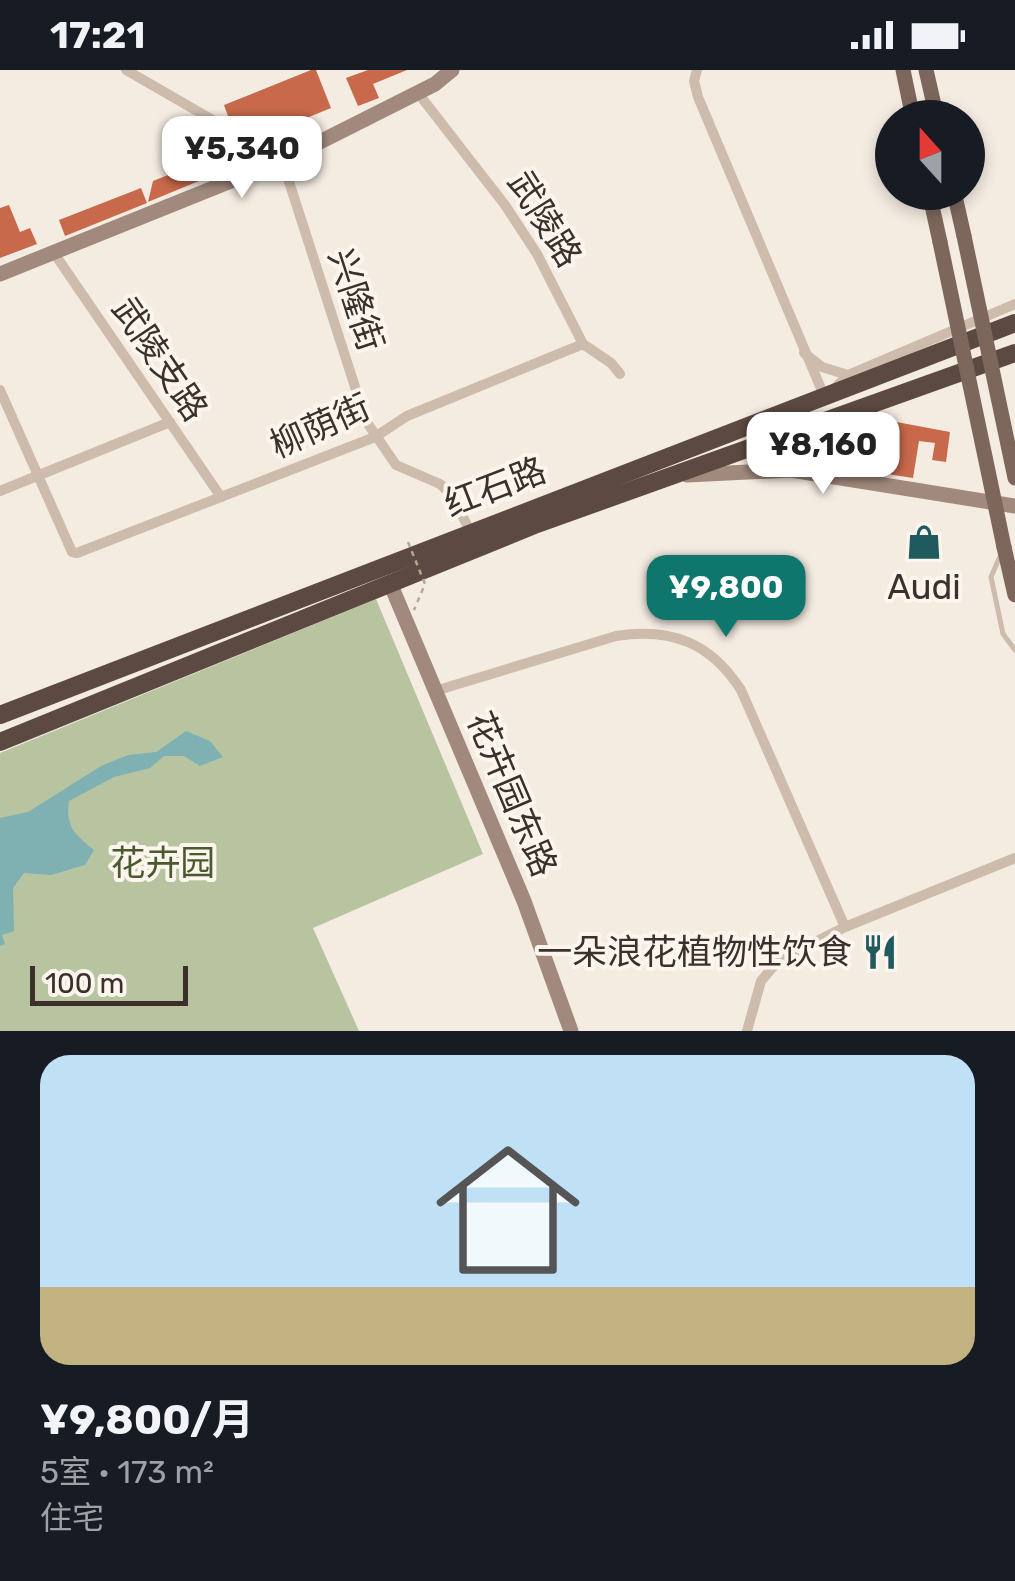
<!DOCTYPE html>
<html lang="zh">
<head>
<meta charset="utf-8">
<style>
	body { margin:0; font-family:Rubik,"Noto Sans SC",sans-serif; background:#242831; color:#f1f3f6; height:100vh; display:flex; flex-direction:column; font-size:38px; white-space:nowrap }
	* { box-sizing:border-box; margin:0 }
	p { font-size:32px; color:#9ea1a6 }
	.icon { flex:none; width:55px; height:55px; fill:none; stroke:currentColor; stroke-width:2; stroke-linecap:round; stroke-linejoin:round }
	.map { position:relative; height:961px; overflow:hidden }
	.sheet { display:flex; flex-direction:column; background:#171b24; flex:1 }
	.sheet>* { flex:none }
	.needle { width:65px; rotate:339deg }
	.buttons { position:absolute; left:875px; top:30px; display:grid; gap:20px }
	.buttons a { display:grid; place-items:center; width:110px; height:110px; border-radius:50%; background:#171b24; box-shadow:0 5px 15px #0003; font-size:50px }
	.scale { position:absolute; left:30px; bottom:25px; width:158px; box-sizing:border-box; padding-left:10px; border:5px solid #3b302b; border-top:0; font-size:28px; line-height:35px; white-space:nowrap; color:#3b302b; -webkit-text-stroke:8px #fbf5ee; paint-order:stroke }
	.price { position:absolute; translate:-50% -85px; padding:0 22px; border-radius:20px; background:#fff; color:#222; font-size:32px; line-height:65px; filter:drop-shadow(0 2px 5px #0008) }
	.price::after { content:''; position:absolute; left:50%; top:60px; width:30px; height:22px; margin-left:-15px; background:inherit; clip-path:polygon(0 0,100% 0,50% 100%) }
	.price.current { background:#0f766e; color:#fff }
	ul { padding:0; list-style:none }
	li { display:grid; align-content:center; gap:20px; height:530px; padding:0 40px }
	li+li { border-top:2px solid #363941 }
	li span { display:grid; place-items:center; height:310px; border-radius:30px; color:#555 }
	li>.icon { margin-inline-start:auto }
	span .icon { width:180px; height:180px; fill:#fffc; stroke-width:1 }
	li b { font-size:42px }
	.status { display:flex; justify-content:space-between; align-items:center; height:70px; padding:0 50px; background:#171b24; direction:ltr }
	.status svg { height:28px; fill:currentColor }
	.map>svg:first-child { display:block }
	.green { fill:#b8c4a0 }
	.water { fill:#7fb0b2 }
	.building { fill:#c8694b }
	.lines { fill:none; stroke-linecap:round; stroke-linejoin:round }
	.lane { stroke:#cdbbac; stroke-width:5 }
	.street { stroke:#cdbbac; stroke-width:10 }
	.secondary { stroke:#a18a7d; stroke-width:15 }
	.primary { stroke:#7d675c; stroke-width:15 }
	.highway { stroke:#5c4a42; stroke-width:18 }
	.path-bridge { stroke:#b9a596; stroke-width:2.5; stroke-dasharray:5 5; stroke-linecap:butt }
	.primary-bridge { stroke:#7d675c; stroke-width:15 }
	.labels { text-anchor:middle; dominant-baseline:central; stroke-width:8; stroke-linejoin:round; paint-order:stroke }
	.street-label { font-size:35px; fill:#3b302b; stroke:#fbf5ee }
	.poi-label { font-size:35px; fill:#3b302b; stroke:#fbf5ee }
	.park-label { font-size:35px; fill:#4a5a2e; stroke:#fbf5ee }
</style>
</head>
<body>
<div class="status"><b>17:21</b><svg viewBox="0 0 49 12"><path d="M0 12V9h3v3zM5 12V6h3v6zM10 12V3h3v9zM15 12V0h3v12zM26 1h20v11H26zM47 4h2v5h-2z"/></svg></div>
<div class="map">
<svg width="1015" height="961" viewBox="0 0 1015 961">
	<rect width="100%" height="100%" fill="#f4ebe1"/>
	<path class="green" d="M376 529 483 784 313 858 359 961H0V683Z"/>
	<path class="water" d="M186 661 210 671 223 687 200 696 184 686H164L150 698 114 707 69 731C65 756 75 765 94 780L85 795 51 805 24 803 13 818 14 861 2 865 5 874 0 876V748L28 742 101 696 128 685 156 682Z"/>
	<g class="building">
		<path d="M311 0H316L331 38 260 67 251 50 238 55 229 49 224 35Z"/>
		<path d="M368 0H407L373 14 379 28 358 36 346 8Z"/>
		<path d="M216 69 244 82 240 94 148 132 153 111 206 90Z"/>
		<path d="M141 118 147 133 65 166 59 150Z"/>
		<path d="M9 135 20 162 30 158 37 174 0 188V138Z"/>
		<path d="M891 351 950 362 946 392 932 390 935 373 919 371 913 408 849 398 854 366 888 372Z"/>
	</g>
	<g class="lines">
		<path class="lane" d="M1001 484 991 507 1003 564 1015 580"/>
		<g class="street">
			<path d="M126 0 282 90 366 351 396 395 440 414 452 425 470 461"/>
			<path d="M697 0 694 11 698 27 825 328 848 305"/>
			<path d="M418 23 505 135 537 184 583 274 611 293 620 304"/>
			<path d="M54 183 221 427"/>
			<path d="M804 283 822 297 848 305 1015 234"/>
			<path d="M0 320 72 482 77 483 375 367 407 346 583 274"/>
			<path d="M0 421 170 352"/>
			<path d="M435 621 616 566C671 557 711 573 741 620L845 857"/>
			<path d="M747 961 761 911 779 890 845 857 1015 788"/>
		</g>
		<g class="secondary">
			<path d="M0 204 288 88 435 14 452 0"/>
			<path d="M687 405 791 400 1015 436"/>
			<path d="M390 513 524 831 571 961"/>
		</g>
		<g class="primary">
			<path d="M903 0 913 48"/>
			<path d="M926 0 937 48"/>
			<path d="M929 122 940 172"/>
			<path d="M954 122 964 166"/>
			<path d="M1004 477 1015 525"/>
		</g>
		<g class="highway">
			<path d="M0 645 1015 253"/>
			<path d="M0 672 537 454 1015 283"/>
		</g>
		<path class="path-bridge" d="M408 472 425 514 414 540"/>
		<g class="primary-bridge">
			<path d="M964 166 1015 408"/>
			<path d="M940 172 1004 477"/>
		</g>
	</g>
	<defs>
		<symbol id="shop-bare" viewBox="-9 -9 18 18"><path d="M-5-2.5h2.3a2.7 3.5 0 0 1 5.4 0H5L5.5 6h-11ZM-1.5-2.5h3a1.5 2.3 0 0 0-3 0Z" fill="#1f5a5e" stroke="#fbf5ee" stroke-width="2.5" paint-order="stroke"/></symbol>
		<symbol id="restaurant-bare" viewBox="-9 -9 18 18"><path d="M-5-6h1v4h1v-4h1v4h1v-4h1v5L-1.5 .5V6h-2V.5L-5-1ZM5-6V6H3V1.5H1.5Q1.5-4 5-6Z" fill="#1f5a5e" stroke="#fbf5ee" stroke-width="2.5" paint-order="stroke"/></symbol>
	</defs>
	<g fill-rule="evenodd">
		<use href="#shop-bare" x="899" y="447" width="50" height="50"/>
		<use href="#restaurant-bare" x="855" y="857" width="50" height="50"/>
	</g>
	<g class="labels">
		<g class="street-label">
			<text transform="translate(545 149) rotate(58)">武陵路</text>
			<text transform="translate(356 230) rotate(72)">兴隆街</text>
			<text transform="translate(160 289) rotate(56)">武陵支路</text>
			<text transform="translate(320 356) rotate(-24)">柳荫街</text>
			<text transform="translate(495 417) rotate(-21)">红石路</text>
			<text transform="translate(512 724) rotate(67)">花卉园东路</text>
		</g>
		<g class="poi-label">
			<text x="924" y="517">Audi</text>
			<text x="852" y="882" text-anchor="end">一朵浪花植物性饮食</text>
		</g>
		<g class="park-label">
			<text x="163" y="793">花卉园</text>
		</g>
	</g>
</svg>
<div class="buttons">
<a><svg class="needle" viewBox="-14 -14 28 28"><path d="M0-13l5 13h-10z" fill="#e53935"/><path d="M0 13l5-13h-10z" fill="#9ea1a6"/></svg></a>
</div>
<div class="scale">100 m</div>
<b class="price" style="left:242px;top:131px">¥5,340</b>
<b class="price" style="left:823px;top:427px">¥8,160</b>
<b class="price current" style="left:726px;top:570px">¥9,800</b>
</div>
<section class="sheet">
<ul>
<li><span style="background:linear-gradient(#bfe0f5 75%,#c2b280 0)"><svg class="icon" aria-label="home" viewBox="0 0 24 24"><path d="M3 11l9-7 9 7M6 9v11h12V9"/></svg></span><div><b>¥9,800/月</b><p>5室 · 173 m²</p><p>住宅</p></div></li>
</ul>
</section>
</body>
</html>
